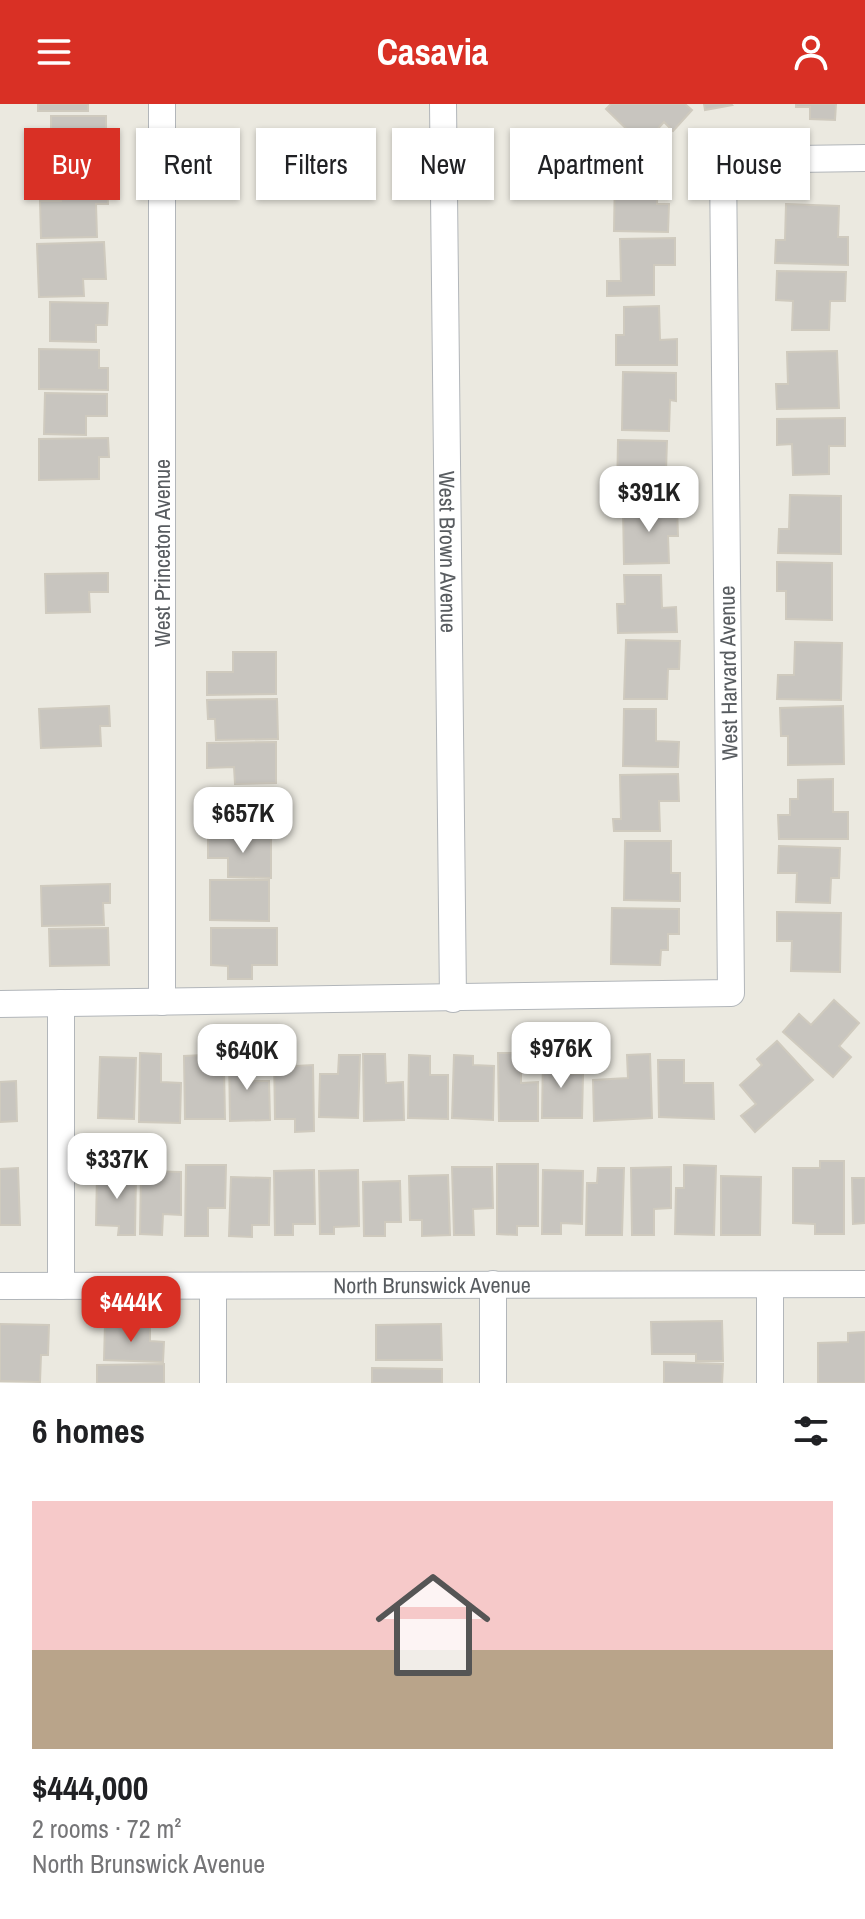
<!DOCTYPE html>
<html lang="en">
<head>
<meta charset="utf-8">
<style>
	body { margin:0; font-family:"Archivo Narrow",sans-serif; background:#f6f6f6; color:#202124; height:100vh; display:flex; flex-direction:column; font-size:30px; white-space:nowrap }
	* { box-sizing:border-box; margin:0 }
	p { font-size:26px; color:#757577 }
	.icon { flex:none; width:44px; height:44px; fill:none; stroke:currentColor; stroke-width:2; stroke-linecap:round; stroke-linejoin:round }
	.map { position:relative; height:1279px; overflow:hidden }
	.sheet { display:flex; flex-direction:column; background:#fff; flex:1 }
	.sheet>* { flex:none }
	.banner { position:absolute; left:24px; top:24px; width:818px; height:72px; display:flex; gap:16px }
	.price { position:absolute; translate:-50% -68px; padding:0 18px; border-radius:16px; background:#fff; color:#222; font-size:26px; line-height:52px; filter:drop-shadow(0 2px 4px #0008) }
	.price::after { content:''; position:absolute; left:50%; top:48px; width:24px; height:18px; margin-left:-12px; background:inherit; clip-path:polygon(0 0,100% 0,50% 100%) }
	.price.active { background:#d93025; color:#fff }
	ul { padding:0; list-style:none }
	li { display:grid; align-content:center; gap:16px; height:424px; padding:0 32px }
	li span { display:grid; place-items:center; height:248px; border-radius:0px; color:#555 }
	li>.icon { margin-inline-start:auto }
	span .icon { width:144px; height:144px; fill:#fffc; stroke-width:1 }
	li b { font-size:34px }
	h2 { display:flex; justify-content:space-between; align-items:center; height:96px; padding:0 32px; font-size:34px }
	.tag { padding:0 28px; border-radius:0px; background:#fff; box-shadow:0 2px 6px #0004; font-size:28px; line-height:72px }
	.tag.active { background:#d93025; color:#fff }
	header { display:flex; justify-content:space-between; align-items:center; height:104px; padding:0 32px; background:#d93025; color:#fff; font-size:36px; font-weight:800 }
	.map>svg:first-child { display:block }
	.building { fill:#c8c5bf; stroke:#cfcabe; stroke-width:2 }
	.lines { fill:none; stroke-linecap:round; stroke-linejoin:round }
	.street-casing { stroke:#b2b6ba; stroke-width:28 }
	.street { stroke:#fff; stroke-width:26 }
	.labels { text-anchor:middle; dominant-baseline:central; stroke-width:6; stroke-linejoin:round; paint-order:stroke }
	.street-label { font-size:22px; fill:#585c60; stroke:#fff }
</style>
</head>
<body>
<header><svg class="icon" aria-label="menu" viewBox="0 0 24 24"><path d="M4 6h16M4 12h16M4 18h16"/></svg>Casavia<svg class="icon" aria-label="person" viewBox="0 0 24 24"><circle cx="12" cy="8" r="4"/><path d="M4 21q1-7 8-7t8 7"/></svg></header>
<div class="map">
<svg width="865" height="1279" viewBox="0 0 865 1279">
	<rect width="100%" height="100%" fill="#ebe9e0"/>
	<g class="building">
		<rect x="38" y="0" width="50" height="7"/>
		<path d="M611 0H685L692 6 673 27 664 18 643 41 606 5Z"/>
		<path d="M704 0H731L732 1 705 6Z"/>
		<path d="M796 0H836L835 16 810 15V3H796Z"/>
		<path d="M51 12H106V36H85V66H41V40H51Z"/>
		<path d="M615 68 658 69 657 100H669L668 128 614 127Z"/>
		<path d="M107 75 108 100H96L97 133 41 134 40 97H61L60 76Z"/>
		<path d="M786 100 839 102 838 133H848V161L775 159 776 136H785Z"/>
		<path d="M675 134V161H654V191L607 192V177H621L620 135Z"/>
		<path d="M104 138 106 175H83L84 192 39 193 37 140Z"/>
		<path d="M777 167 846 168 845 197H830L829 226H792L793 197 776 196Z"/>
		<path d="M50 198 108 199 107 221H96V238L50 237Z"/>
		<path d="M659 202 660 236 677 235V261H616V231H624V203Z"/>
		<path d="M39 245 99 246V264H108V286L39 285Z"/>
		<path d="M837 247 839 304 777 305 776 280H788L787 248Z"/>
		<path d="M623 268 676 269V297L670 296 669 327 622 326Z"/>
		<path d="M45 289 107 290V312H86V331L44 330Z"/>
		<path d="M845 314V342H829V370L793 371 792 340 777 341V315Z"/>
		<path d="M108 334 109 353H99V375L39 376V335Z"/>
		<path d="M618 336 667 337 666 367H678L677 395 617 394Z"/>
		<path d="M790 391 841 392V450L778 449 779 425H789Z"/>
		<path d="M677 403 678 432H668L669 459 624 460 623 404Z"/>
		<path d="M777 458 832 459V516L786 515V487H777Z"/>
		<path d="M108 469V488H89L90 508 46 509 45 470Z"/>
		<path d="M624 471H661L662 504 676 503 677 528 618 529 617 500H625Z"/>
		<path d="M626 536 680 537 679 565H668L667 595H624Z"/>
		<path d="M795 538 842 539 841 596 777 595 778 571H794Z"/>
		<path d="M233 548H276V590L207 591V568H233Z"/>
		<path d="M277 595 278 635 216 636 215 615H208L207 596Z"/>
		<path d="M109 602 110 622H100L101 642 41 644 39 605Z"/>
		<path d="M843 602 844 660 788 661V632H781L780 604Z"/>
		<path d="M624 605H656V637L679 638 678 663 623 662Z"/>
		<path d="M276 638V679L235 680 234 663 207 664V639Z"/>
		<path d="M678 670 679 697H659L660 727H614L613 715H621L620 671Z"/>
		<path d="M833 675V708H848V735H779L778 711H790V695H798V676Z"/>
		<path d="M267 684 269 725 221 727 220 708H209L208 686Z"/>
		<path d="M208 732 271 733V774L228 773V754H208Z"/>
		<path d="M625 737H671V769H680V797L624 796Z"/>
		<path d="M779 742 840 744 839 774H831L830 799 796 798 797 769H778Z"/>
		<path d="M210 776H269V817L210 816Z"/>
		<path d="M110 780V799H103L104 821 42 822 41 782Z"/>
		<path d="M612 804 679 805V830H668V846H661L660 861 611 860Z"/>
		<path d="M777 808 841 809 840 868 791 867 792 837H777Z"/>
		<path d="M108 824 109 861 50 862 49 825Z"/>
		<path d="M211 824H277V861H252V875H228V862L211 861Z"/>
		<path d="M834 896 859 919 839 942 851 953 833 973 783 928 799 910 811 921Z"/>
		<path d="M777 937 813 976 755 1028 741 1012 756 1000 740 981 762 961 757 955Z"/>
		<path d="M140 949 161 950V978L181 979 180 1019 139 1018Z"/>
		<path d="M498 949H521V979L538 978V1017H499Z"/>
		<path d="M229 950H251V977H269L270 1016 230 1017Z"/>
		<path d="M363 950H385L386 979 403 978 404 1016 364 1017Z"/>
		<path d="M650 950 652 1014 594 1017 593 976 628 974 627 951Z"/>
		<path d="M203 951V964L224 963 225 1015H185L184 952Z"/>
		<path d="M295 951V962L313 961 314 1027 295 1028V1015H275L274 952Z"/>
		<path d="M339 951H360L358 1014 319 1013 320 970H338Z"/>
		<path d="M409 951 430 952V971H448V1015L408 1014Z"/>
		<path d="M454 951 473 952V961L494 962 493 1016 452 1014Z"/>
		<path d="M543 951H563V970H583L582 1014H542Z"/>
		<path d="M100 953 136 954 134 1015 98 1014Z"/>
		<path d="M658 956H684V979H713L714 1015 659 1013Z"/>
		<path d="M16 977 17 1017 0 1018V978Z"/>
		<path d="M820 1057H844V1130H815V1120L793 1119V1064H820Z"/>
		<path d="M497 1060H538V1122H517V1131L497 1130Z"/>
		<path d="M186 1061H226L225 1104H208V1132H185Z"/>
		<path d="M684 1061 716 1062 714 1131 675 1130 676 1084H684Z"/>
		<path d="M452 1063H492L493 1104 473 1105 474 1131H454Z"/>
		<path d="M671 1063V1104L654 1105V1131H632L631 1064Z"/>
		<path d="M18 1064 20 1121H0V1065Z"/>
		<path d="M598 1064H624L622 1131H586L587 1079H597Z"/>
		<path d="M314 1066 315 1120H293V1131H275L274 1067Z"/>
		<path d="M358 1066 359 1122 334 1123V1130H320L319 1067Z"/>
		<path d="M543 1066 583 1067 582 1120 561 1119V1130H542Z"/>
		<path d="M141 1067 181 1068V1111L163 1110 162 1131 140 1130Z"/>
		<path d="M97 1069H136L135 1131H118L119 1122 96 1121Z"/>
		<path d="M448 1071 450 1131 422 1132V1116H410L409 1072Z"/>
		<path d="M721 1072 761 1073 760 1131H721Z"/>
		<path d="M231 1073 270 1074 269 1121H252V1133L229 1132Z"/>
		<path d="M852 1074H865V1119L853 1120Z"/>
		<path d="M400 1077 401 1118H385V1132H364L363 1078Z"/>
		<path d="M722 1217 723 1257H696V1250H652L651 1218Z"/>
		<path d="M105 1219 150 1220V1237L164 1238 163 1258 104 1256Z"/>
		<path d="M0 1220 49 1221 48 1251H41L40 1278 0 1277Z"/>
		<path d="M441 1220 442 1256H376V1221Z"/>
		<path d="M865 1228V1279H818V1239L848 1238V1229Z"/>
		<path d="M664 1258 723 1260 722 1279H664Z"/>
		<path d="M164 1260V1279H97V1261Z"/>
		<path d="M372 1264 442 1265V1279H372Z"/>
	</g>
	<g class="lines">
		<defs>
			<g id="street">
				<path d="M162 0V898"/>
				<path id="s1" d="M443 0 453 895"/>
				<path d="M61 899V1182"/>
				<path d="M0 900 731 889 723 56 865 54"/>
				<path d="M493 1180V1279"/>
				<path id="s2" d="M0 1182 865 1180"/>
				<path d="M213 1182V1279"/>
				<path d="M770 1279V1181"/>
			</g>
		</defs>
		<use href="#street" class="street-casing"/>
		<use href="#street" class="street"/>
	</g>
	<g class="labels">
		<g class="street-label">
			<text stroke="none"><textPath href="#s1" startOffset="448">West Brown Avenue</textPath></text>
			<text transform="translate(162 449) rotate(-90)">West Princeton Avenue</text>
			<text transform="translate(728 569) rotate(-91)">West Harvard Avenue</text>
			<text stroke="none"><textPath href="#s2" startOffset="432">North Brunswick Avenue</textPath></text>
		</g>
	</g>
</svg>
<b class="price" style="left:649px;top:430px">$391K</b>
<b class="price" style="left:243px;top:751px">$657K</b>
<b class="price" style="left:561px;top:986px">$976K</b>
<b class="price" style="left:247px;top:988px">$640K</b>
<b class="price" style="left:117px;top:1097px">$337K</b>
<b class="price active" style="left:131px;top:1240px">$444K</b>
<div class="banner">
<a class="tag active">Buy</a>
<a class="tag">Rent</a>
<a class="tag">Filters</a>
<a class="tag">New</a>
<a class="tag">Apartment</a>
<a class="tag">House</a>
</div>
</div>
<section class="sheet">
<h2>6 homes<svg class="icon" aria-label="filters" viewBox="0 0 24 24"><path d="M4 7h16M4 17h16"/><circle cx="9" cy="7" r="2"/><circle cx="15" cy="17" r="2"/></svg></h2>
<ul>
<li><span style="background:linear-gradient(#f6c9c9 60%,#b9a48a 0)"><svg class="icon" aria-label="home" viewBox="0 0 24 24"><path d="M3 11l9-7 9 7M6 9v11h12V9"/></svg></span><div><b>$444,000</b><p>2 rooms · 72 m²</p><p>North Brunswick Avenue</p></div></li>
</ul>
</section>
</body>
</html>
